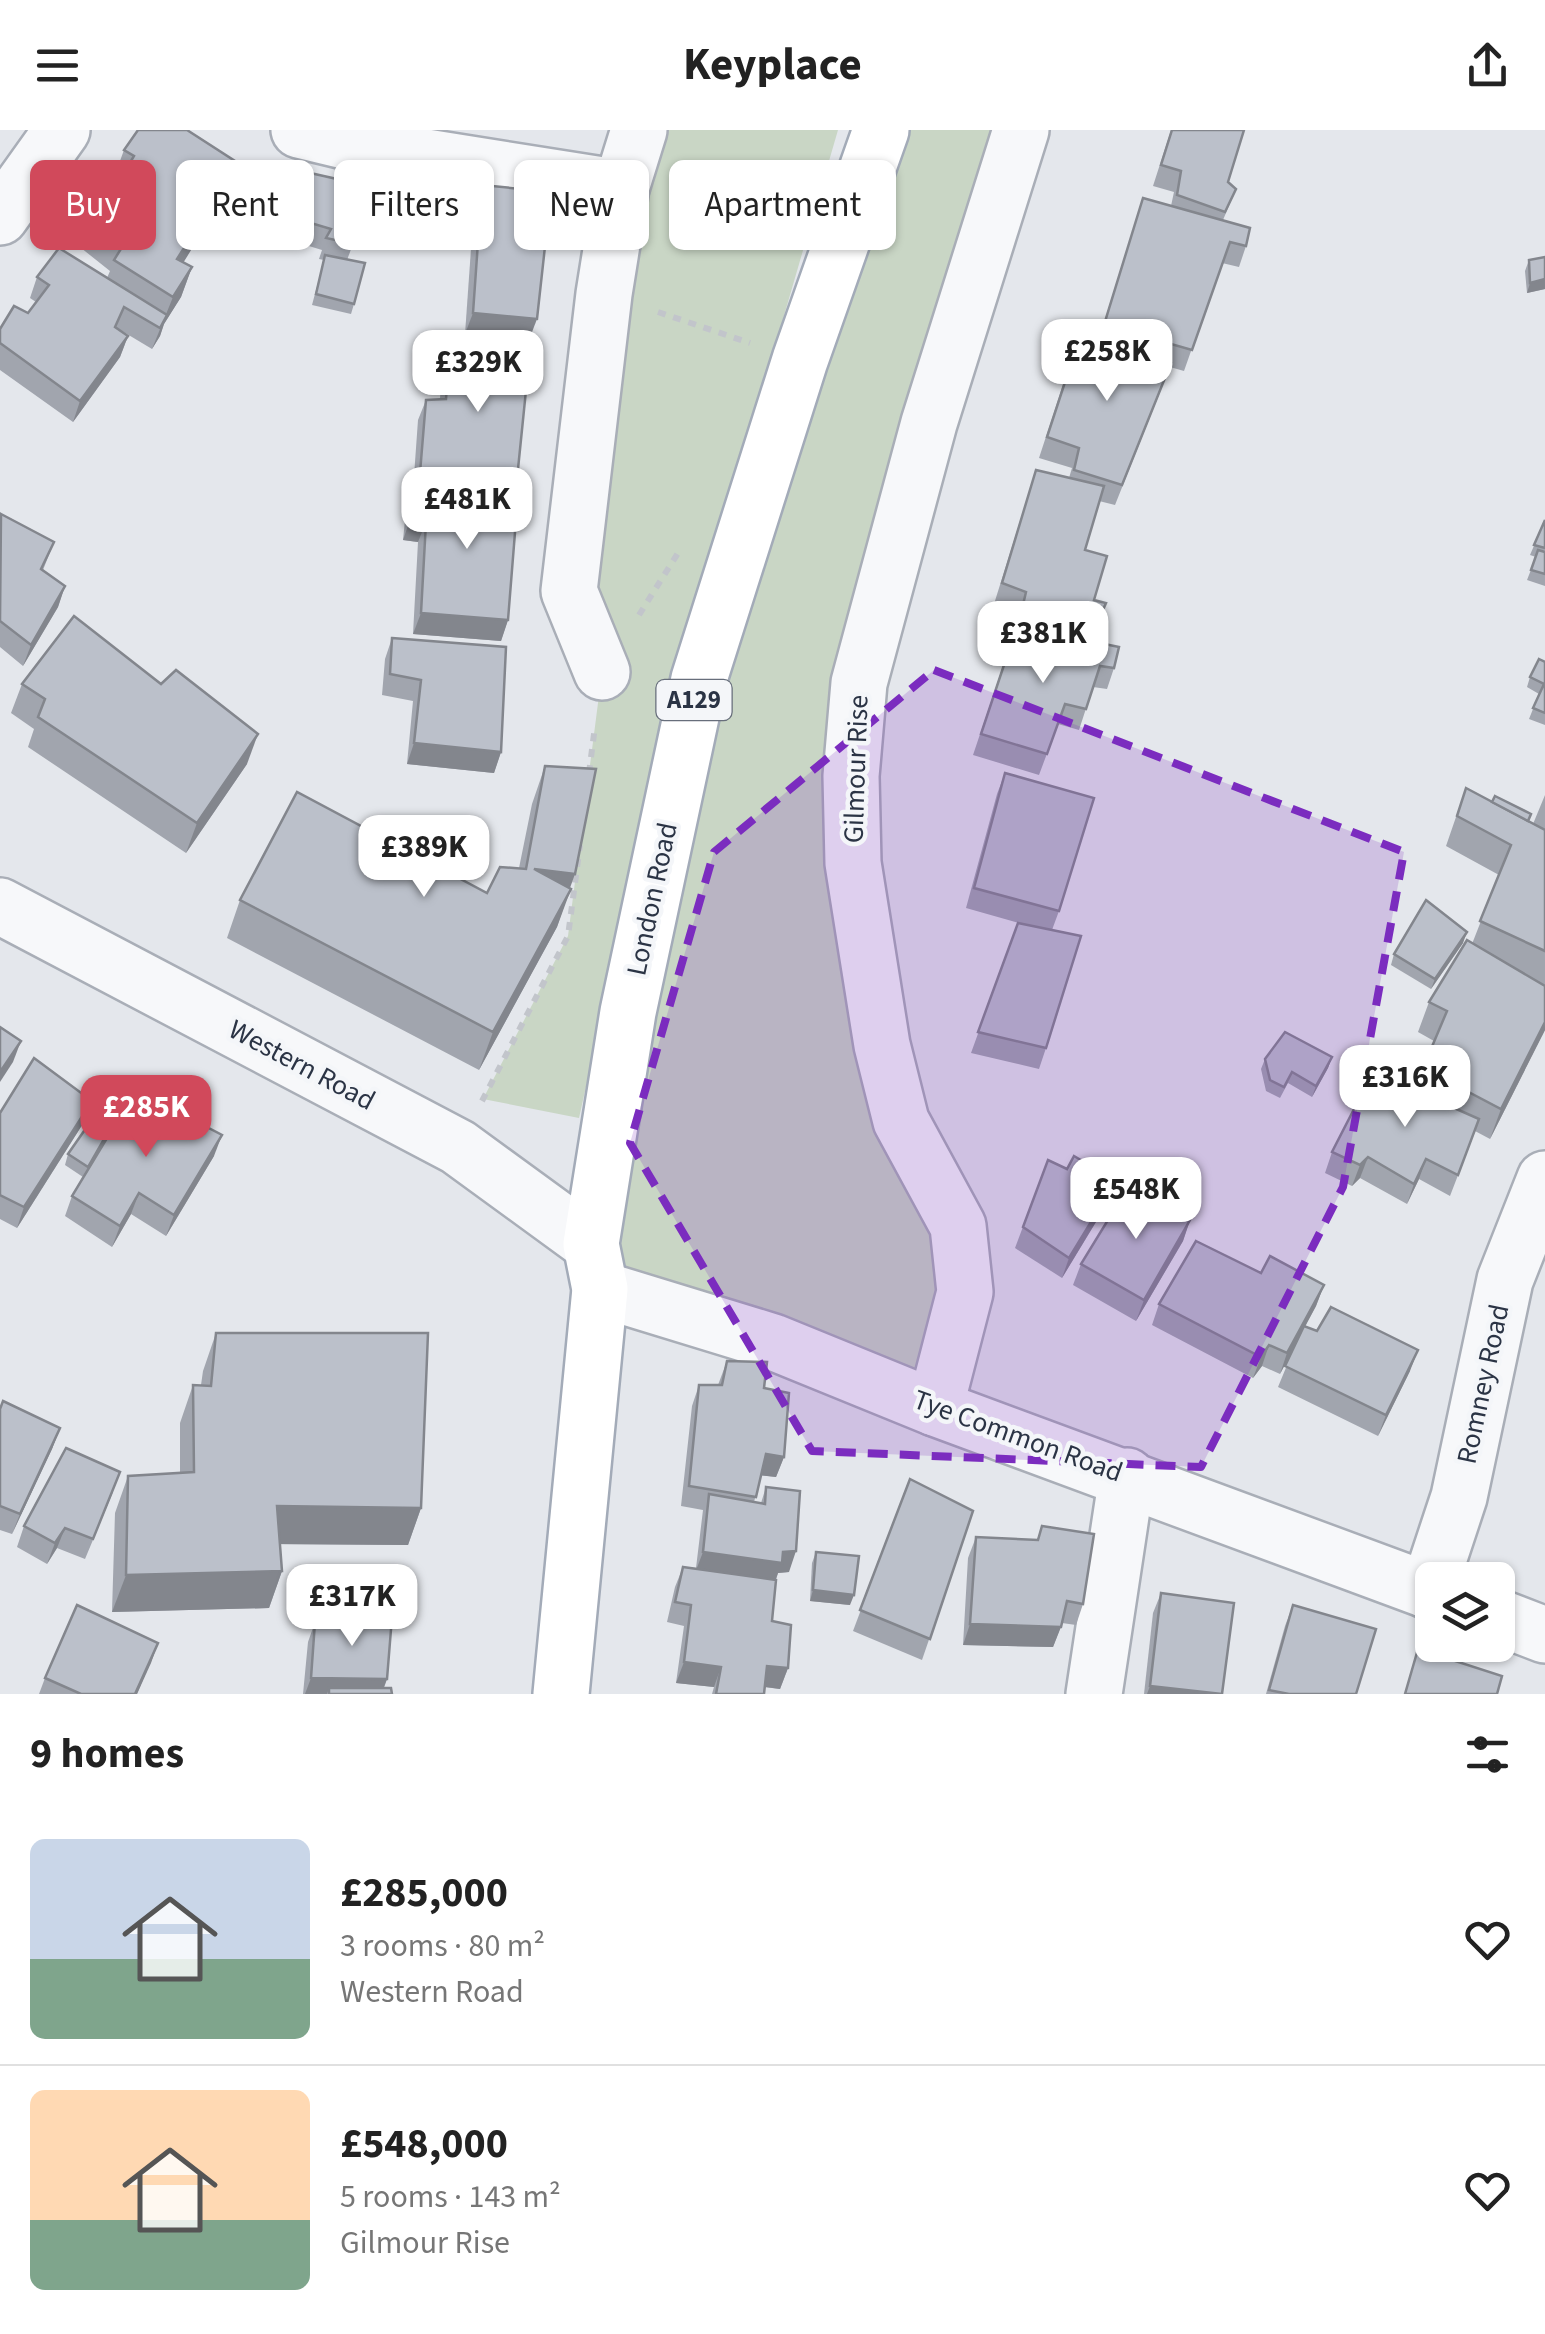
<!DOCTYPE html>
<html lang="en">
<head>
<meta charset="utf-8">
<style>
	body { margin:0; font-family:"Source Sans 3",sans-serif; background:#f6f6f6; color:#222; height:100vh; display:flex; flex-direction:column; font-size:38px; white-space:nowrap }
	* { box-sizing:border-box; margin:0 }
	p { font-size:32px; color:#767676 }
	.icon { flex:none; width:55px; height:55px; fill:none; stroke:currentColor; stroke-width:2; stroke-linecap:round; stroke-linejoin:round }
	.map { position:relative; height:1564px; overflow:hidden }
	.drawer { display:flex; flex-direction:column; background:#fff; flex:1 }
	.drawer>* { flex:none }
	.guide { position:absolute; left:30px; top:30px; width:1000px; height:90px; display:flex; gap:20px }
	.buttons { position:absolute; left:1415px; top:1432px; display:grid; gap:20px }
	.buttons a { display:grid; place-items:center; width:100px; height:100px; border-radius:15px; background:#fff; box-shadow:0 2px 8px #0004; font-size:50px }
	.price { position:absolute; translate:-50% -85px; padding:0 22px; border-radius:20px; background:#fff; color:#222; font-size:32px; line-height:65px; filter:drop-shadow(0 2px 5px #0008) }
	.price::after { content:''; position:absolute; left:50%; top:60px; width:30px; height:22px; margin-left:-15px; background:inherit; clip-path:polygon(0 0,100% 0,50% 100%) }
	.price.active { background:#d1495b; color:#fff }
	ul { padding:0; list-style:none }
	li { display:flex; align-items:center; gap:30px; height:250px; padding:0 30px }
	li+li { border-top:2px solid #e0e0e0 }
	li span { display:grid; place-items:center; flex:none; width:280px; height:200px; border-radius:15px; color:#555 }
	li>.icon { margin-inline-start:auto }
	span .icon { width:120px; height:120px; fill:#fffc; stroke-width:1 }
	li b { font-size:42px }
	h2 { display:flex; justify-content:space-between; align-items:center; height:120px; padding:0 30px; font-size:42px }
	.chip { padding:0 35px; border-radius:15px; background:#fff; box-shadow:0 2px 8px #0004; font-size:35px; line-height:90px }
	.chip.active { background:#d1495b; color:#fff }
	header { display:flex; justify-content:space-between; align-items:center; height:130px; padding:0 30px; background:#fff; font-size:45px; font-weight:700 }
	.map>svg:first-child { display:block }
	.green { fill:#c9d6c5 }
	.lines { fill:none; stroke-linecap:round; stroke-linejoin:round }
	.minor-casing { stroke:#a9aeb7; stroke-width:60 }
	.major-casing { stroke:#a3abb8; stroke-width:60 }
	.path { stroke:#c2c5cb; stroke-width:6; stroke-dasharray:8 8; stroke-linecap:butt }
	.minor { stroke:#f7f8fa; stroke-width:55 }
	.major { stroke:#fff; stroke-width:55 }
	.wall { fill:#a1a5ae }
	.shaded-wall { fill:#83868d }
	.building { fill:#bbc0ca; stroke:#83868d; stroke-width:2.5 }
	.marked { fill:#7b2cbf; fill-opacity:0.2; stroke:#7b2cbf; stroke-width:8; stroke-dasharray:20 12; stroke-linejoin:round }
	.labels { text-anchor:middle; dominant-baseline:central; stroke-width:9; stroke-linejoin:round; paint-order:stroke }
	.shield { fill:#f4f6f9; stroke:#676e7b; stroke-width:2.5 }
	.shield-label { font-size:25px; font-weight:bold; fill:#2b3445 }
	.street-label { font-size:28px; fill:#2b3445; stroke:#f4f6f9 }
</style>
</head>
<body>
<header><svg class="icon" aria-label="menu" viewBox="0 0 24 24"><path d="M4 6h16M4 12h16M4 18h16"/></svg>Keyplace<svg class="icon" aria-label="share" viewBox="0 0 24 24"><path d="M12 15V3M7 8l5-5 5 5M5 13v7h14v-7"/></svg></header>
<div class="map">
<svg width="1545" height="1564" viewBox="0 0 1545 1564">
	<rect width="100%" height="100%" fill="#e4e7ec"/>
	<g class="green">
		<path d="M639 0H838L674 564 579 988 483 969 568 806 602 542 569 461Z"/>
		<path d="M881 0H1021L929 293 853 733 958 1096 935 1278 600 1159 628 882Z"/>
	</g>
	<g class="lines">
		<defs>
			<g id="minor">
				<path d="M299 0 382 20 621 58"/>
				<path d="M0 87 62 0"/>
				<path d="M602 542 569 461 604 164 621 58 639 0"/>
				<path d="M0 776 458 1017 591 1114"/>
				<path d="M600 1159 773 1212 935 1278 1432 1462"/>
				<path d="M935 1278 965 1162 958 1096 901 991 882 915 853 733 851 646 859 553 929 293 1021 0"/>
				<path d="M1428 1461 1459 1367 1505 1150 1545 1049"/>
				<path d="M1498 1487 1545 1505"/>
				<path d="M1094 1564 1127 1346"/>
			</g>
			<path id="major" d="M561 1564 600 1159 591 1114 628 882 699 549 800 230 881 0"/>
		</defs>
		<use href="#minor" class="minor-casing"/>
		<use href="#major" class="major-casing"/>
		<g class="path">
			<path d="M658 182 750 213"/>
			<path d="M639 485 678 423"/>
			<path d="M589 643 595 596"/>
			<path d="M482 971 568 806 580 715"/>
		</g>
		<use href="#minor" class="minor"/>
		<use href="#major" class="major"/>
	</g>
	<g class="wall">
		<path d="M1171 0H1244L1228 52 1236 59 1223 90 1246 116 1239 137 1222 133 1184 241 1170 237 1115 375 1099 371 1085 420 1094 470 1106 473 1091 511 1114 538 1107 559 1093 557 1079 600 1058 594 1039 645 973 625 1015 500 1019 483 994 474 1036 340 1069 348 1072 338 1039 328 1074 221 1100 205 1143 68 1171 76 1174 62 1153 56Z"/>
		<path d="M124 20 238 33 227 62 183 132 192 137 181 167 164 194 160 206 152 219 117 198 128 206 120 227 73 292 0 240V199L28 183 36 172 30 168 37 147 107 148 110 141 71 110 82 80 113 50Z"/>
		<path d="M297 40 353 114 347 130 354 174 351 184 312 175 324 130 319 129 322 120 276 106Z"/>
		<path d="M482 55 529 210 465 204 474 76Z"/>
		<path d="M1545 127V159L1527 163 1525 141 1529 130Z"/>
		<path d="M450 216 511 365 508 490 501 511 413 504 418 412 403 410 406 380 413 360 418 290 426 270 440 269 442 237Z"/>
		<path d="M0 385 54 412 43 440 65 456 58 477 23 536 0 517Z"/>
		<path d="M1545 390V456L1527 450 1536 427 1530 425Z"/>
		<path d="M392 508 501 622 494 643 407 634 413 571 382 565 385 529Z"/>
		<path d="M1545 532V595L1529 589 1539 564 1527 557 1530 547Z"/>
		<path d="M22 554 247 634 186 723 28 617 34 599 11 583Z"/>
		<path d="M545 636 570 758 557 797 479 940 227 808 240 770 487 763 519 738 532 674Z"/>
		<path d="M1005 643 1059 781 1052 800 1046 918 1039 939 971 923 1018 793 1030 796 966 778 997 664Z"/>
		<path d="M1466 658 1533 694 1545 665V900L1490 1009 1475 1001 1450 1066 1419 1049 1407 1074 1360 1048 1352 1056 1325 1043 1332 1022 1415 961 1434 911 1418 902 1429 872 1472 814 1499 745 1446 716Z"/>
		<path d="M1463 813 1431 859 1391 835 1394 824Z"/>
		<path d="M1332 927 1328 938 1312 967 1288 953 1280 968 1266 961 1261 939 1265 929Z"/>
		<path d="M0 983 84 992 17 1098 0 1089Z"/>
		<path d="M108 1002 104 1012 214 1026 166 1106 131 1084 112 1117 65 1086 72 1066 83 1047 65 1035 68 1024Z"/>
		<path d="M1048 1030 1067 1039 1108 1072 1062 1148 1015 1118Z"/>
		<path d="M1190 1090 1183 1111 1136 1191 1073 1155 1081 1134Z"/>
		<path d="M1261 1143 1324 1155 1316 1176 1305 1196 1410 1241 1378 1306 1278 1257 1297 1211 1280 1244 1262 1236 1253 1248 1152 1195 1159 1174Z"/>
		<path d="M216 1203 421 1378 408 1415 280 1414 282 1441 269 1478 112 1482 115 1383 128 1346 180 1343V1293L193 1255H201L203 1241Z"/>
		<path d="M727 1231 764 1258 784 1327 776 1347 761 1345 754 1372 761 1373 766 1357 789 1442 778 1443 776 1450 772 1491 788 1538 780 1559 764 1557V1564H712L714 1557 676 1553 684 1496 667 1492 675 1457 683 1437 696 1438 703 1380 681 1376 692 1276 699 1255H718Z"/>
		<path d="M0 1279 60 1298 52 1319 12 1404 0 1400Z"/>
		<path d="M910 1349 973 1381 922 1530 853 1501Z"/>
		<path d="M113 1362 85 1429 57 1418 47 1434 17 1417 24 1396Z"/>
		<path d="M1042 1396 1083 1474 1076 1495 1062 1493 1053 1517 963 1515 968 1428 976 1407 1037 1410Z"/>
		<path d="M816 1422 850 1475 810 1471 812 1433Z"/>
		<path d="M1161 1463 1222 1564H1144L1153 1483Z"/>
		<path d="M1293 1475 1356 1564H1266L1285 1496Z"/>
		<path d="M315 1492 387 1549 384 1558 392 1564H303L308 1512Z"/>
		<path d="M158 1513 137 1564H39L45 1548Z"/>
	</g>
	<g class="shaded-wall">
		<path d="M238 33 227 62 167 159 177 129Z"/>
		<path d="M192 137 181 167 164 194 160 206 152 219 173 167Z"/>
		<path d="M1545 149V159L1527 163 1530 153Z"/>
		<path d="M473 183 537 189 529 210 465 204Z"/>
		<path d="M128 206 120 227 73 292 80 271Z"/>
		<path d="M420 343 517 349 510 370 413 364Z"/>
		<path d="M410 390 426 392 418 412 403 410Z"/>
		<path d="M65 456 58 477 23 536 31 515Z"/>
		<path d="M421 483 508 490 501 511 413 504Z"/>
		<path d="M258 604 247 634 186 723 197 693Z"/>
		<path d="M414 613 501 622 494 643 407 634Z"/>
		<path d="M534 739 575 744 566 769 571 759 557 797 479 940 493 902Z"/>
		<path d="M1467 802 1463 813 1431 859 1435 849Z"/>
		<path d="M1545 892V900L1490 1009 1501 979Z"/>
		<path d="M21 911 13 932 0 952V942Z"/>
		<path d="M1332 927 1328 938 1312 967 1316 956Z"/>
		<path d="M92 971 84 992 17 1098 24 1077Z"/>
		<path d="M222 1005 214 1026 166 1106 174 1085Z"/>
		<path d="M1368 1027 1360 1048 1352 1056 1360 1035Z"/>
		<path d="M1426 1029 1419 1049 1407 1074 1414 1054Z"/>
		<path d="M1116 1051 1108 1072 1062 1148 1069 1128Z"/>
		<path d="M139 1063 131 1084 112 1117 120 1096Z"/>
		<path d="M1190 1090 1183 1111 1136 1191 1144 1170Z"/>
		<path d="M1324 1155 1316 1176 1280 1244 1287 1223Z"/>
		<path d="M1269 1215 1262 1236 1253 1248 1261 1227Z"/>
		<path d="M1418 1220 1410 1241 1378 1306 1386 1285Z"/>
		<path d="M60 1298 52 1319 12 1404 20 1384Z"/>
		<path d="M766 1324 784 1327 776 1347 758 1345Z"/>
		<path d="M277 1376 421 1378 408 1415 263 1414Z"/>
		<path d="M65 1398 57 1418 47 1434 55 1413Z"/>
		<path d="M796 1421 789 1442 778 1443 774 1454 695 1443 703 1422Z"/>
		<path d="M282 1441 269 1478 112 1482 126 1445Z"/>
		<path d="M813 1460 854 1465 850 1475 810 1471Z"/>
		<path d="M970 1494 1061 1497 1053 1517 963 1515Z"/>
		<path d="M158 1513 151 1533 137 1564H135Z"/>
		<path d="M684 1532 721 1537 714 1557 676 1553Z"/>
		<path d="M767 1536 788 1538 780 1559 759 1556Z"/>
		<path d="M311 1548 387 1549 381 1564 329 1558 327 1564H305Z"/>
		<path d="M1150 1556 1214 1564H1147Z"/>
	</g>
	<g class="building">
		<path d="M138 0H187L238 33 177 129 192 137 173 167 114 130 124 114 82 80 107 46 118 53 134 26 124 20Z"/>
		<path d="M1172 0H1244L1228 52 1236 59 1225 82 1177 65 1181 41 1161 35Z"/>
		<path d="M297 40 368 56 353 114 326 108 331 99 284 85Z"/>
		<path d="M482 55 551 62 537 189 473 183Z"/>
		<path d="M1143 68 1250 98 1246 116 1230 112 1192 220 1104 195Z"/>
		<path d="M59 118 167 185 160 198 124 177 115 197 128 206 80 271 0 213V199L14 176 28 183 49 155 37 147Z"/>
		<path d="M325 125 365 133 354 174 316 164Z"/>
		<path d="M1545 127V149L1530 153 1529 130Z"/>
		<path d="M1082 200 1149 219 1144 228 1171 233 1122 355 1074 340 1079 318 1047 307Z"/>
		<path d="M450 216 530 221 517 349 420 343 426 270 446 269Z"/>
		<path d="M1036 340 1104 356 1085 420 1107 426 1094 470 1106 473 1094 500 1022 479 1026 462 1002 453Z"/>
		<path d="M414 359 518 365 508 490 421 483 426 392 410 390Z"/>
		<path d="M1 384 54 412 41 439 65 456 31 515 0 491Z"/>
		<path d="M1545 390V418L1534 415Z"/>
		<path d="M1538 420 1545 422V444L1531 440Z"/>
		<path d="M74 486 161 554 176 540 258 604 197 693 38 587 45 569 22 554Z"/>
		<path d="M1017 496 1119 517 1114 538 1100 536 1086 579 1065 574 1047 624 981 604Z"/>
		<path d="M392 508 506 517 501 622 414 613 421 550 390 544Z"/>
		<path d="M1539 529 1545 532V583L1533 578 1544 554 1530 547Z"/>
		<path d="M545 636 596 639 575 744 534 739 571 759 493 902 240 770 297 662 487 763 500 737 526 739Z"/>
		<path d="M1005 643 1094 668 1059 781 974 758Z"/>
		<path d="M1466 658 1545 700V821L1480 791 1511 715 1457 686Z"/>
		<path d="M1495 666 1531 684 1528 691 1492 672Z"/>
		<path d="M1426 770 1467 802 1435 849 1394 824Z"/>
		<path d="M1018 793 1081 806 1046 918 978 902Z"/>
		<path d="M1467 810 1545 856V892L1501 979 1423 938 1447 881 1429 872Z"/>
		<path d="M0 897 21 911 0 942Z"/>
		<path d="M1285 902 1332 927 1316 956 1292 942 1284 957 1270 950 1265 929Z"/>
		<path d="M34 928 92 971 24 1077 0 1065V983Z"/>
		<path d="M1373 942 1479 989 1458 1045 1426 1029 1414 1054 1368 1027 1360 1035 1332 1022Z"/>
		<path d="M136 960 222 1005 174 1085 139 1063 120 1096 72 1066Z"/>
		<path d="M91 991 108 1002 88 1037 68 1024Z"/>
		<path d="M1074 1026 1116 1051 1069 1128 1023 1097 1048 1030 1067 1039Z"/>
		<path d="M1130 1054 1190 1090 1144 1170 1081 1134Z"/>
		<path d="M1196 1111 1261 1143 1270 1126 1324 1155 1287 1223 1269 1215 1261 1227 1159 1174Z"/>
		<path d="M1331 1177 1418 1220 1386 1285 1285 1236 1304 1196 1317 1201Z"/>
		<path d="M216 1203H428L421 1378 277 1376 282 1441 126 1445 128 1346 194 1342 193 1255 211 1256Z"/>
		<path d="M727 1231 767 1232 764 1258 789 1263 784 1327 766 1324 756 1367 689 1356 699 1255H722Z"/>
		<path d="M3 1271 60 1298 20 1384 0 1376V1279Z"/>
		<path d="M66 1318 120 1342 93 1409 65 1398 55 1413 24 1396Z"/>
		<path d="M910 1349 973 1381 930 1509 860 1480Z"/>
		<path d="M766 1357 800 1361 796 1421 783 1422 782 1433 703 1422 709 1364 765 1374Z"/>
		<path d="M1042 1396 1094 1404 1083 1474 1067 1471 1061 1497 970 1494 976 1407 1038 1410Z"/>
		<path d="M816 1422 859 1426 854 1465 813 1460Z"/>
		<path d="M683 1437 776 1450 772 1491 791 1495 788 1538 767 1536 764 1564H716L721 1537 684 1532 691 1475 675 1472Z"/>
		<path d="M1161 1463 1234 1473 1222 1564 1150 1556Z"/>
		<path d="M77 1475 158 1513 135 1564H81L45 1548Z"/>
		<path d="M1293 1475 1376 1499 1356 1564H1289L1269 1560Z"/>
		<path d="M392 1487 387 1549 311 1548 315 1492Z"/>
		<path d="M1418 1519 1502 1546 1497 1564H1405Z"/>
		<path d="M329 1558H391L392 1564H329Z"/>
	</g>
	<path class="marked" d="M934 540 1404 722 1343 1057 1201 1337 812 1321 630 1013 714 722Z"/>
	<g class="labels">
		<rect class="shield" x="656.5" y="550" width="75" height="40" rx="8"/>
		<g class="shield-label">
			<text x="694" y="570">A129</text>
		</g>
		<g class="street-label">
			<text transform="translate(856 639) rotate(-88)">Gilmour Rise</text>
			<text transform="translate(652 769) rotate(-78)">London Road</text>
			<text transform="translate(302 935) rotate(28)">Western Road</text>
			<text transform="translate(1483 1254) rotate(-78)">Romney Road</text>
			<text transform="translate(1018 1306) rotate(20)">Tye Common Road</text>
		</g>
	</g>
</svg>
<div class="buttons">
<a><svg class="icon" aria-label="layers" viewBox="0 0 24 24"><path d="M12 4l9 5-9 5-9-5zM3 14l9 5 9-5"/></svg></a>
</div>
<b class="price" style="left:1107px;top:274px">£258K</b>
<b class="price" style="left:478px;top:285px">£329K</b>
<b class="price" style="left:467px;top:422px">£481K</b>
<b class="price" style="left:1043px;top:556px">£381K</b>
<b class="price" style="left:424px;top:770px">£389K</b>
<b class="price" style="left:1405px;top:1000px">£316K</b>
<b class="price active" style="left:146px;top:1030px">£285K</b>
<b class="price" style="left:1136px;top:1112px">£548K</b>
<b class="price" style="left:352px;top:1519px">£317K</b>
<div class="guide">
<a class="chip active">Buy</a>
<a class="chip">Rent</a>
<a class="chip">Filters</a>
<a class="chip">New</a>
<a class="chip">Apartment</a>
</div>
</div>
<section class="drawer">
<h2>9 homes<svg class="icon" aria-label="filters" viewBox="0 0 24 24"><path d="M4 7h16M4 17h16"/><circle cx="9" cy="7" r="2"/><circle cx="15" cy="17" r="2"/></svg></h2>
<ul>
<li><span style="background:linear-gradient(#c9d6e8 60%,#7fa58c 0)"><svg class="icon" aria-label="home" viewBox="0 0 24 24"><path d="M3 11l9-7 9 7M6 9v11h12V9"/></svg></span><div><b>£285,000</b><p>3 rooms · 80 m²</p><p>Western Road</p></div><svg class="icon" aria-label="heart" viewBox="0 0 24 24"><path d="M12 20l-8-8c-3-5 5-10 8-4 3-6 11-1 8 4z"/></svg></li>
<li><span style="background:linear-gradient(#ffd9b3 65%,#7fa58c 0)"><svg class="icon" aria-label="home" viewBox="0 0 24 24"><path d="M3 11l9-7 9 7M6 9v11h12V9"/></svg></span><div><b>£548,000</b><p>5 rooms · 143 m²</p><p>Gilmour Rise</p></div><svg class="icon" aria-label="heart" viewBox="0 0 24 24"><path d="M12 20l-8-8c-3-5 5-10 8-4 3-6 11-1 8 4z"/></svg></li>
</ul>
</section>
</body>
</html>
